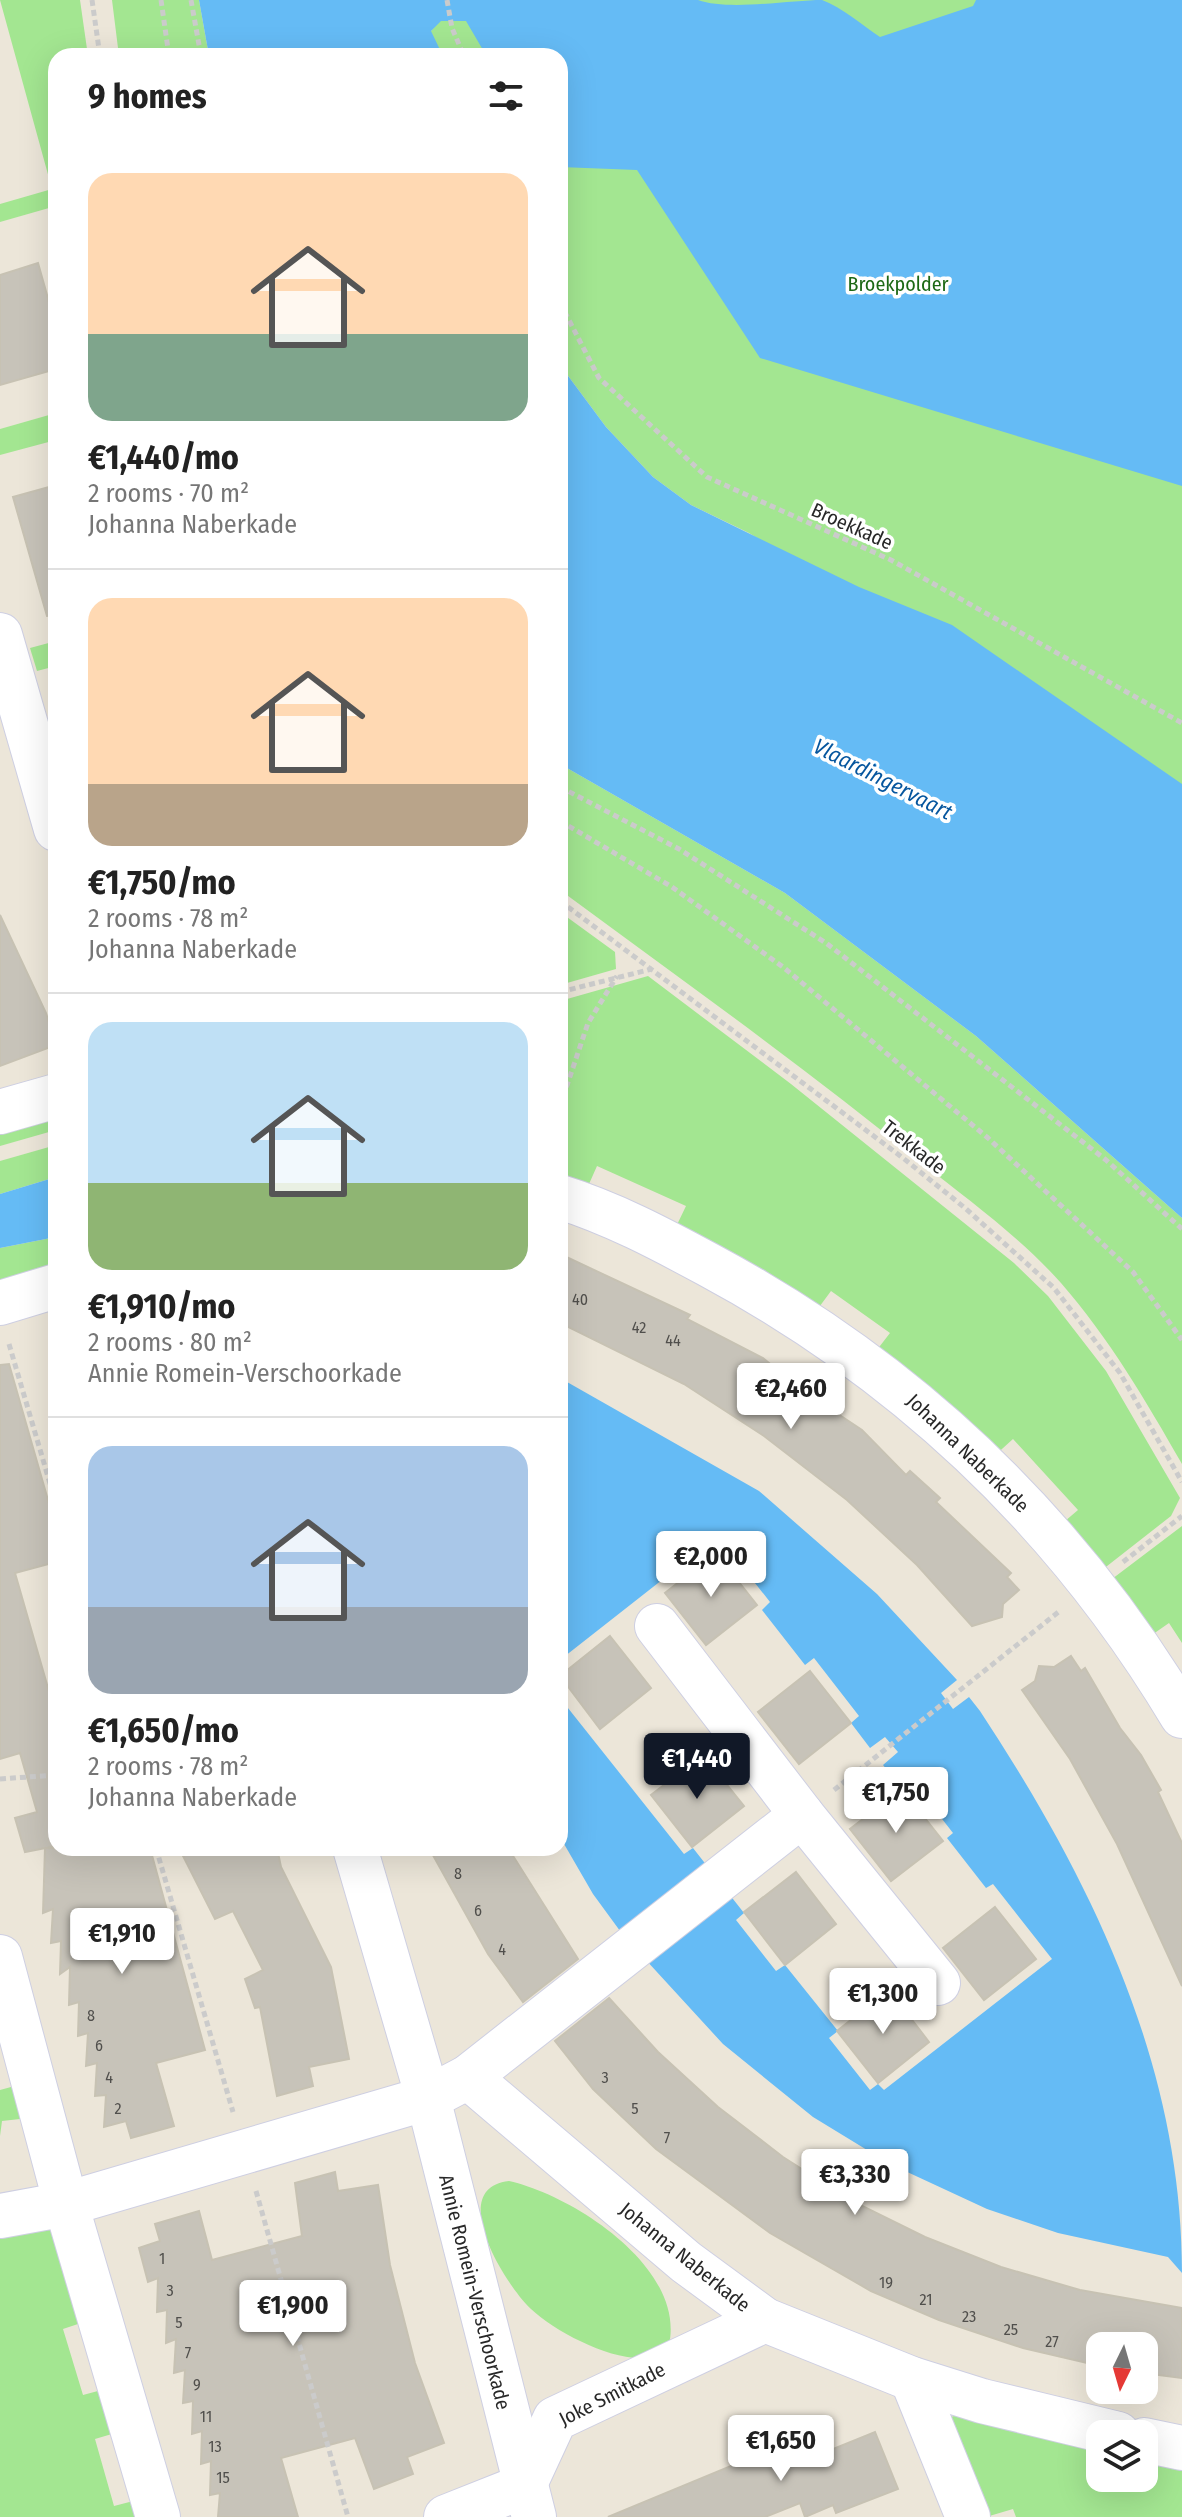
<!DOCTYPE html>
<html lang="en">
<head>
<meta charset="utf-8">
<style>
	body { margin:0; font-family:"Fira Sans Condensed",sans-serif; background:#f6f6f6; color:#222; height:100vh; display:flex; flex-direction:column; font-size:30px; white-space:nowrap }
	* { box-sizing:border-box; margin:0 }
	p { font-size:26px; color:#767676 }
	.icon { flex:none; width:44px; height:44px; fill:none; stroke:currentColor; stroke-width:2; stroke-linecap:round; stroke-linejoin:round }
	.map { position:relative; flex:1; overflow:hidden }
	.details { position:absolute; left:48px; top:48px; width:520px; height:1808px; display:flex; flex-direction:column; background:#fff; border-radius:24px; box-shadow:0 8px 32px #0002 }
	.details>* { flex:none }
	.needle { width:52px; rotate:185deg }
	.controls { position:absolute; left:1086px; top:2332px; display:grid; gap:16px }
	.controls a { display:grid; place-items:center; width:72px; height:72px; border-radius:16px; background:#fff; box-shadow:0 8px 32px #0002; font-size:40px }
	.price { position:absolute; translate:-50% -68px; padding:0 18px; border-radius:8px; background:#fff; color:#222; font-size:26px; line-height:52px; filter:drop-shadow(0 2px 4px #0008) }
	.price::after { content:''; position:absolute; left:50%; top:48px; width:24px; height:18px; margin-left:-12px; background:inherit; clip-path:polygon(0 0,100% 0,50% 100%) }
	.price.selected { background:#111827; color:#fff }
	ul { padding:0; list-style:none }
	li { display:grid; align-content:center; gap:16px; height:424px; padding:0 40px }
	li+li { border-top:2px solid #e0e0e0 }
	li span { display:grid; place-items:center; height:248px; border-radius:24px; color:#555 }
	li>.icon { margin-inline-start:auto }
	span .icon { width:144px; height:144px; fill:#fffc; stroke-width:1 }
	li b { font-size:34px }
	h2 { display:flex; justify-content:space-between; align-items:center; height:96px; padding:0 40px; font-size:34px }
	.map>svg:first-child { display:block }
	.green { fill:#a3e691 }
	.water { fill:#65bbf5 }
	.building { fill:#c7c3b9; stroke:#c7c2b3; stroke-width:2 }
	.lines { fill:none; stroke-linecap:round; stroke-linejoin:round }
	.minor-casing { stroke:#cecfe2; stroke-width:46 }
	.path { stroke:#cbcbcb; stroke-width:5; stroke-dasharray:6 4; stroke-linecap:butt }
	.minor { stroke:#fff; stroke-width:44 }
	.labels { text-anchor:middle; dominant-baseline:central; stroke-width:7; stroke-linejoin:round; paint-order:stroke }
	.number-label { font-size:16px; fill:#504f4c }
	.park-label { font-size:20px; fill:#1c6815; stroke:#fff }
	.street-label { font-size:20px; fill:#282828; stroke:#fff }
	.water-label { font-size:22px; font-style:italic; fill:#06569e; stroke:#fff }
</style>
</head>
<body>
<div class="map">
<svg width="1182" height="2517" viewBox="0 0 1182 2517">
	<rect width="100%" height="100%" fill="#ece6d9"/>
	<g class="green">
		<path d="M0 0H80L88 56H56V206L0 222V204L52 189Z"/>
		<path d="M112 0H199L209 56H119Z"/>
		<path d="M458 0H1182V799L749 533 691 505 653 477 606 427 560 365V56H443L430 32Z"/>
		<path d="M56 413V440L0 455V429Z"/>
		<path d="M56 641V666L37 671 30 648Z"/>
		<path d="M560 764 785 893 976 1036 1182 1218V1464C1146 1401 1109 1338 1061 1283 1021 1238 970 1201 923 1164 806 1068 682 980 560 890Z"/>
		<path d="M560 912 615 952 616 969 560 985Z"/>
		<path d="M648 976 791 1084 1014 1263 1048 1296 1106 1371 1180 1498 1171 1516 1102 1570 1058 1527 1078 1510 1013 1439 992 1458 873 1355 890 1333 831 1291 814 1314 674 1231 686 1206 597 1166 585 1193 560 1184V1001Z"/>
		<path d="M56 1114V1130L0 1146V1130Z"/>
		<path d="M56 1145V1177L0 1194V1161Z"/>
		<path d="M56 1237V1268L0 1284V1248Z"/>
		<path d="M1182 1526V1643L1169 1623 1146 1639 1112 1579Z"/>
		<path d="M22 2084 29 2118 2 2121 0 2136V2090Z"/>
		<path d="M509 2181C572 2195 686 2267 669 2345 661 2349 650 2357 641 2358 608 2359 554 2331 531 2309 506 2286 445 2188 509 2181Z"/>
		<path d="M42 2228 52 2230 90 2320 63 2329 83 2395 109 2388 122 2431 95 2439 114 2506 141 2499 147 2517H0V2234Z"/>
		<path d="M967 2411 1100 2448V2478H1144V2460L1182 2470V2517H1016L1013 2509 986 2517 946 2419Z"/>
	</g>
	<g class="water">
		<path d="M199 0H698C728 11 791 0 822 0 842 7 863 26 880 37L973 6 976 0H1182V486L760 358 637 170 560 167V56H483V50L466 21H441L431 31 443 56H209Z"/>
		<path d="M560 365 606 427 653 477 691 505 859 587 952 625 1182 784V1218L976 1036 785 893 560 764Z"/>
		<path d="M56 1177V1237L0 1248V1194Z"/>
		<path d="M560 1378 759 1491 877 1594 957 1680 941 1693 953 1709 969 1697 980 1711C1092 1881 1182 2065 1182 2273L1168 2257 1058 2233 987 2209 890 2164 813 2117 723 2044 623 1935 593 1894 560 1837V1698L684 1854 693 1848 744 1913 736 1920 776 1971 785 1965 838 2031 829 2038 870 2090 878 2084 884 2090 1052 1959 993 1884 986 1888 947 1838 953 1833 907 1774 897 1782 883 1765 898 1752 885 1737 870 1748 851 1723 859 1716 814 1658 805 1665 762 1610 770 1602 718 1536 560 1660Z"/>
	</g>
	<g class="building">
		<path d="M38 263 56 327V369L0 385V275Z"/>
		<path d="M56 485V615L47 616 13 497Z"/>
		<path d="M0 915 46 1013 56 1045 0 1066Z"/>
		<path d="M560 1254 690 1315 687 1319 763 1358 802 1390 862 1430 906 1475 910 1471 940 1498 936 1502 1011 1573 1007 1577 1019 1590 1003 1604 1002 1617 972 1626 917 1565 847 1500 764 1436 684 1384 560 1323Z"/>
		<path d="M9 1364 56 1528V1562L15 1573 56 1716V1846L25 1852 15 1818 37 1812 20 1753 0 1759V1365Z"/>
		<path d="M716 1553 757 1605 706 1645 665 1593Z"/>
		<path d="M610 1636 651 1688 600 1729 560 1676Z"/>
		<path d="M1071 1656 1081 1671 1085 1668 1120 1728 1141 1755 1161 1790 1158 1792 1182 1843V1986L1117 1844 1070 1759 1022 1690 1035 1681 1039 1666 1054 1667Z"/>
		<path d="M810 1671 851 1723 799 1764 758 1712Z"/>
		<path d="M703 1755 744 1806 692 1847 651 1795Z"/>
		<path d="M902 1789 943 1841 891 1881 850 1829Z"/>
		<path d="M45 1848H150L205 2050 156 2063 174 2126 131 2138 126 2121 104 2127 106 2095 95 2096 97 2063 86 2066 88 2033 78 2036 79 2002 69 2005 70 1967 60 1974 61 1941 51 1943 53 1909 43 1913Z"/>
		<path d="M179 1848H277L281 1867 331 1967 349 2059 309 2067 313 2086 277 2096 260 2007 255 2008 245 1979 263 1970 233 1911 215 1919Z"/>
		<path d="M429 1848H508L578 1959 523 2002 488 1954Z"/>
		<path d="M796 1872 836 1924 785 1965 744 1912Z"/>
		<path d="M995 1907 1036 1959 984 2000 943 1948Z"/>
		<path d="M889 1990 929 2042 878 2083 837 2031Z"/>
		<path d="M609 1998 658 2052 718 2107 783 2157 852 2201 925 2237 1001 2267 1080 2290 1182 2308V2378L1144 2373V2346H1100V2366L1023 2348 939 2320 871 2291 770 2233 656 2149 593 2089 555 2041Z"/>
		<path d="M335 2172 338 2191 378 2185 390 2265 415 2363 444 2443 407 2457 413 2474 374 2489 355 2438 281 2458 298 2517H218L220 2493 210 2495 211 2461 201 2464 202 2431 192 2434 193 2401 183 2403 185 2370 174 2373 176 2339 166 2343 167 2310 157 2312 158 2278 148 2282 139 2248 160 2241 155 2224 199 2211 212 2260 302 2236 295 2183Z"/>
		<path d="M875 2432 898 2489 836 2513 833 2505 805 2517 800 2503 765 2517H608L808 2434 816 2456Z"/>
	</g>
	<g class="lines">
		<defs>
			<g id="minor">
				<path d="M0 635 56 829"/>
				<path d="M0 1112 56 1096"/>
				<path d="M560 1197C612 1213 661 1239 709 1265 908 1372 1066 1522 1182 1716"/>
				<path d="M0 1303 56 1286"/>
				<path d="M657 1626 802 1815 938 1983"/>
				<path d="M355 1848 428 2098 534 2517"/>
				<path d="M0 1957 66 2204 158 2517"/>
				<path d="M468 2077 686 2262 765 2320 912 2379 982 2401 1118 2434"/>
				<path d="M0 2216 66 2204 428 2098 468 2077 802 1815"/>
				<path d="M912 2379 968 2517"/>
				<path d="M1144 2440 1182 2448"/>
				<path d="M446 2517 524 2486 555 2419 765 2320"/>
			</g>
		</defs>
		<use href="#minor" class="minor-casing"/>
		<g class="path">
			<path d="M92 0 100 56"/>
			<path d="M161 0 169 56"/>
			<path d="M191 0 201 56"/>
			<path d="M447 0 452 28 464 56"/>
			<path d="M560 303 599 378 707 477 891 560 1182 723"/>
			<path d="M560 787 679 849 826 943 1106 1160 1182 1229"/>
			<path d="M560 821 672 887 783 967 988 1138 1133 1272 1182 1340"/>
			<path d="M560 901 903 1158 965 1208 1054 1288 1120 1373 1182 1482"/>
			<path d="M560 992 652 969"/>
			<path d="M560 1106 588 1023 617 976"/>
			<path d="M9 1344 56 1504"/>
			<path d="M1123 1562 1182 1516"/>
			<path d="M0 1779 56 1775"/>
			<path d="M834 1790 1061 1610"/>
			<path d="M156 1848 233 2112"/>
			<path d="M256 2191 348 2517"/>
		</g>
		<use href="#minor" class="minor"/>
	</g>
	<g class="labels">
		<g class="number-label">
			<text x="580" y="1299">40</text>
			<text x="639" y="1327">42</text>
			<text x="673" y="1340">44</text>
			<text x="458" y="1873">8</text>
			<text x="478" y="1910">6</text>
			<text x="502" y="1949">4</text>
			<text x="91" y="2015">8</text>
			<text x="99" y="2045">6</text>
			<text x="109" y="2077">4</text>
			<text x="605" y="2077">3</text>
			<text x="118" y="2108">2</text>
			<text x="635" y="2108">5</text>
			<text x="667" y="2137">7</text>
			<text x="162" y="2258">1</text>
			<text x="886" y="2282">19</text>
			<text x="170" y="2290">3</text>
			<text x="926" y="2299">21</text>
			<text x="969" y="2316">23</text>
			<text x="179" y="2322">5</text>
			<text x="1011" y="2329">25</text>
			<text x="1052" y="2341">27</text>
			<text x="188" y="2352">7</text>
			<text x="197" y="2384">9</text>
			<text x="206" y="2416">11</text>
			<text x="215" y="2446">13</text>
			<text x="223" y="2477">15</text>
		</g>
		<g class="park-label">
			<text x="898" y="284">Broekpolder</text>
		</g>
		<g class="street-label">
			<text transform="translate(852 526) rotate(24)">Broekkade</text>
			<text transform="translate(914 1147) rotate(38)">Trekkade</text>
			<text transform="translate(968 1453) rotate(44)">Johanna Naberkade</text>
			<text transform="translate(685 2257) rotate(39)">Johanna Naberkade</text>
			<text transform="translate(475 2292) rotate(76)">Annie Romein-Verschoorkade</text>
			<text transform="translate(612 2394) rotate(-27)">Joke Smitkade</text>
		</g>
		<g class="water-label">
			<text transform="translate(883 779) rotate(27)">Vlaardingervaart</text>
		</g>
	</g>
</svg>
<div class="controls">
<a><svg class="needle" viewBox="-14 -14 28 28"><path d="M0-13l5 13h-10z" fill="#e53935"/><path d="M0 13l5-13h-10z" fill="#767676"/></svg></a>
<a><svg class="icon" aria-label="layers" viewBox="0 0 24 24"><path d="M12 4l9 5-9 5-9-5zM3 14l9 5 9-5"/></svg></a>
</div>
<b class="price" style="left:791px;top:1431px">€2,460</b>
<b class="price" style="left:711px;top:1599px">€2,000</b>
<b class="price selected" style="left:697px;top:1801px">€1,440</b>
<b class="price" style="left:896px;top:1835px">€1,750</b>
<b class="price" style="left:122px;top:1976px">€1,910</b>
<b class="price" style="left:883px;top:2036px">€1,300</b>
<b class="price" style="left:855px;top:2217px">€3,330</b>
<b class="price" style="left:293px;top:2348px">€1,900</b>
<b class="price" style="left:781px;top:2483px">€1,650</b>
<section class="details">
<h2>9 homes<svg class="icon" aria-label="filters" viewBox="0 0 24 24"><path d="M4 7h16M4 17h16"/><circle cx="9" cy="7" r="2"/><circle cx="15" cy="17" r="2"/></svg></h2>
<ul>
<li><span style="background:linear-gradient(#ffd9b3 65%,#7fa58c 0)"><svg class="icon" aria-label="home" viewBox="0 0 24 24"><path d="M3 11l9-7 9 7M6 9v11h12V9"/></svg></span><div><b>€1,440/mo</b><p>2 rooms · 70 m²</p><p>Johanna Naberkade</p></div></li>
<li><span style="background:linear-gradient(#ffd9b3 75%,#b9a48a 0)"><svg class="icon" aria-label="home" viewBox="0 0 24 24"><path d="M3 11l9-7 9 7M6 9v11h12V9"/></svg></span><div><b>€1,750/mo</b><p>2 rooms · 78 m²</p><p>Johanna Naberkade</p></div></li>
<li><span style="background:linear-gradient(#bfe0f5 65%,#8fb573 0)"><svg class="icon" aria-label="home" viewBox="0 0 24 24"><path d="M3 11l9-7 9 7M6 9v11h12V9"/></svg></span><div><b>€1,910/mo</b><p>2 rooms · 80 m²</p><p>Annie Romein-Verschoorkade</p></div></li>
<li><span style="background:linear-gradient(#a9c7e8 65%,#9aa5b1 0)"><svg class="icon" aria-label="home" viewBox="0 0 24 24"><path d="M3 11l9-7 9 7M6 9v11h12V9"/></svg></span><div><b>€1,650/mo</b><p>2 rooms · 78 m²</p><p>Johanna Naberkade</p></div></li>
</ul>
</section>
</div>
</body>
</html>
